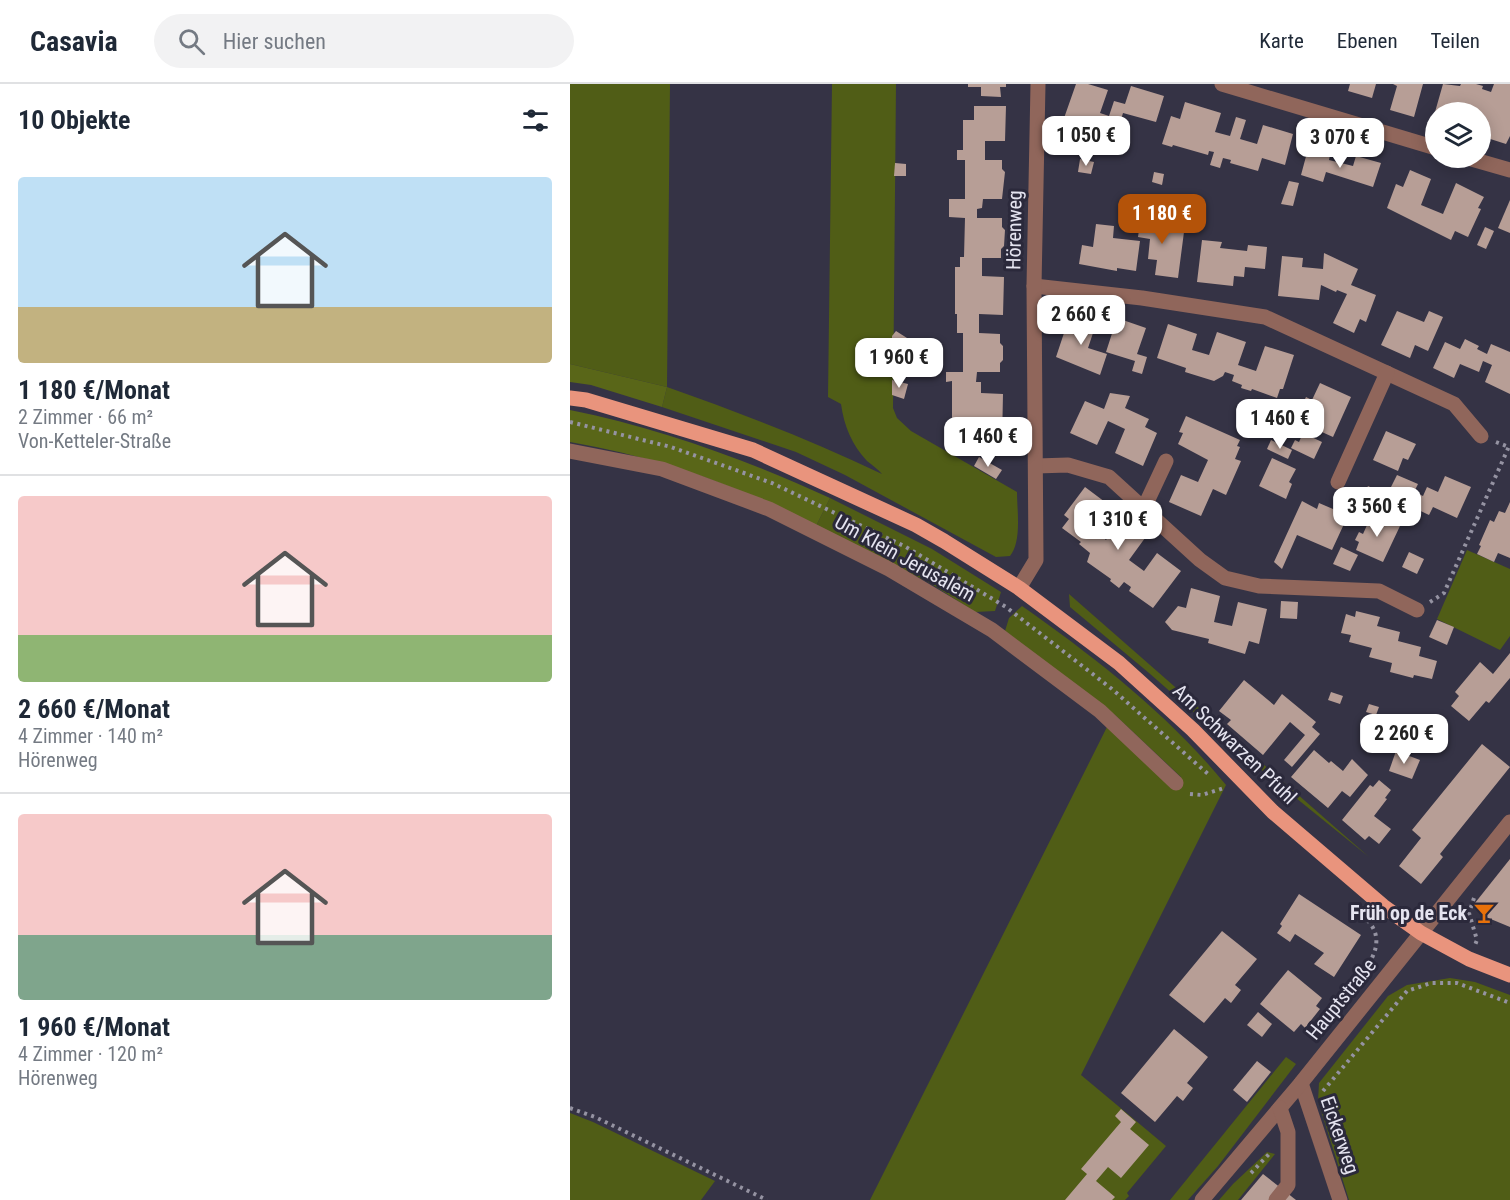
<!DOCTYPE html>
<html lang="de">
<head>
<meta charset="utf-8">
<style>
	body { margin:0; font-family:"Roboto Condensed",sans-serif; background:#f2f2f3; color:#1f2937; height:100vh; display:flex; flex-direction:column; font-size:22px; white-space:nowrap }
	* { box-sizing:border-box; margin:0 }
	p { font-size:20px; color:#747a83 }
	.icon { flex:none; width:33px; height:33px; fill:none; stroke:currentColor; stroke-width:2; stroke-linecap:round; stroke-linejoin:round }
	.map { position:relative; flex:1; overflow:hidden }
	.drawer { display:flex; flex-direction:column; background:#fff; width:570px }
	.drawer>* { flex:none }
	.fabs { position:absolute; left:855px; top:18px; display:grid; gap:12px }
	.fabs a { display:grid; place-items:center; width:66px; height:66px; border-radius:50%; background:#fff; box-shadow:0 3px 15px #0003; font-size:30px }
	.price { position:absolute; translate:-50% -51px; padding:0 14px; border-radius:12px; background:#fff; color:#222; font-size:20px; line-height:39px; filter:drop-shadow(0 2px 3px #0008) }
	.price::after { content:''; position:absolute; left:50%; top:36px; width:18px; height:14px; margin-left:-9px; background:inherit; clip-path:polygon(0 0,100% 0,50% 100%) }
	.price.selected { background:#b45309; color:#fff }
	ul { padding:0; list-style:none }
	li { display:grid; align-content:center; gap:12px; height:318px; padding:0 18px }
	li+li { border-top:2px solid #e0e1e3 }
	li span { display:grid; place-items:center; height:186px; border-radius:6px; color:#555 }
	li>.icon { margin-inline-start:auto }
	span .icon { width:108px; height:108px; fill:#fffc; stroke-width:1 }
	li b { font-size:26px }
	h2 { display:flex; justify-content:space-between; align-items:center; height:72px; padding:0 18px; font-size:26px }
	header { display:flex; align-items:center; gap:36px; box-sizing:border-box; height:84px; padding:0 30px; background:#fff; border-bottom:2px solid #e0e1e3 }
	header strong { font-size:28px }
	nav { display:flex; gap:33px; margin-inline-start:auto; font-size:21px }
	.search { width:420px; height:54px; background:#f2f2f3; display:flex; align-items:center; gap:15px; box-sizing:border-box; padding:0 21px; border-radius:33px; color:#747a83; font-size:22px }
	main { display:flex; flex:1; min-height:0 }
	.map>svg:first-child { display:block }
	.green { fill:#505d16 }
	.forest { fill:#596618 }
	.building { fill:#b79e96 }
	.lines { fill:none; stroke-linecap:round; stroke-linejoin:round }
	.path { stroke:#9593a2; stroke-width:4; stroke-dasharray:3 4.5; stroke-linecap:butt }
	.minor { stroke:#90665b; stroke-width:15 }
	.major { stroke:#e9947d; stroke-width:15 }
	.labels { text-anchor:middle; dominant-baseline:central; stroke-width:6; stroke-linejoin:round; paint-order:stroke }
	.street-label { font-size:20px; fill:#e5e4f0; stroke:#2b293b }
	.poi-label { font-size:20px; font-weight:bold; fill:#e5e4f0; stroke:#2b293b; text-anchor:end }
</style>
</head>
<body>
<header>
<strong>Casavia</strong>
<div class="search"><svg class="icon" aria-label="search" viewBox="0 0 24 24"><circle cx="10" cy="10" r="6"/><path d="M15 15l6 6"/></svg>Hier suchen</div>
<nav><a>Karte</a><a>Ebenen</a><a>Teilen</a></nav>
</header>
<main>
<section class="drawer">
<h2>10 Objekte<svg class="icon" aria-label="filters" viewBox="0 0 24 24"><path d="M4 7h16M4 17h16"/><circle cx="9" cy="7" r="2"/><circle cx="15" cy="17" r="2"/></svg></h2>
<ul>
<li><span style="background:linear-gradient(#bfe0f5 70%,#c2b280 0)"><svg class="icon" aria-label="home" viewBox="0 0 24 24"><path d="M3 11l9-7 9 7M6 9v11h12V9"/></svg></span><div><b>1 180 €/Monat</b><p>2 Zimmer · 66 m²</p><p>Von-Ketteler-Straße</p></div></li>
<li><span style="background:linear-gradient(#f6c9c9 75%,#8fb573 0)"><svg class="icon" aria-label="home" viewBox="0 0 24 24"><path d="M3 11l9-7 9 7M6 9v11h12V9"/></svg></span><div><b>2 660 €/Monat</b><p>4 Zimmer · 140 m²</p><p>Hörenweg</p></div></li>
<li><span style="background:linear-gradient(#f6c9c9 65%,#7fa58c 0)"><svg class="icon" aria-label="home" viewBox="0 0 24 24"><path d="M3 11l9-7 9 7M6 9v11h12V9"/></svg></span><div><b>1 960 €/Monat</b><p>4 Zimmer · 120 m²</p><p>Hörenweg</p></div></li>
</ul>
</section>
<div class="map">
<svg width="940" height="1116" viewBox="0 0 940 1116">
	<rect width="100%" height="100%" fill="#353345"/>
	<g class="green">
		<path d="M0 0H100L97 303C170 329 242 356 312 390 308 385 302 381 297 377 282 361 274 342 271 320L258 313 262 0H326L323 324 327 334 341 347 447 408C447 427 452 457 440 472L426 473 275 391 226 368 92 323 97 303 0 280Z"/>
		<path d="M260 414 362 465 431 508 425 527 405 528 360 499 246 442Z"/>
		<path d="M897 466 940 485V552L930 566 867 535Z"/>
		<path d="M499 510 799 773 668 667 579 589 500 523Z"/>
		<path d="M452 522C526 574 599 631 656 701L511 991 596 1062 557 1109 559 1112 555 1116H300L538 641 606 704 611 693 546 632 435 547 439 534Z"/>
		<path d="M880 894 905 898 940 911V1116H779L748 1017 749 999 818 912 837 901Z"/>
		<path d="M716 973 726 980 648 1082 618 1116H600Z"/>
		<path d="M0 1029 23 1038 145 1097 131 1116H0Z"/>
		<path d="M697 1068 705 1070 668 1116H649L663 1100Z"/>
	</g>
	<g class="forest">
		<path d="M0 280 97 303 92 323 21 301 0 298Z"/>
		<path d="M0 326C89 344 177 376 260 414L246 442C164 400 90 374 0 358Z"/>
	</g>
	<g class="building">
		<path d="M398 0H436V3H430L431 13 411 12V3H398Z"/>
		<path d="M506 0H518L538 6 530 29 539 32 544 17 555 20 561 2 594 12 586 38 553 29 544 59 532 56 529 66 513 61 518 45 493 37Z"/>
		<path d="M780 0H806L802 14 778 7Z"/>
		<path d="M823 0H853L844 33 820 26 827 2Z"/>
		<path d="M873 0 890 2 891 0H906L913 2 912 5 921 8 924 0H940V52L936 60 914 53 916 45 911 43 913 35 910 34V28H865Z"/>
		<path d="M615 18 651 29 645 48 660 52 666 33 676 36 670 55 687 60 693 41 723 50 715 81 692 74 688 87 660 79 661 76 653 74 650 84 640 81 644 68 639 67 638 71 603 61 602 63 592 60 601 32 610 35Z"/>
		<path d="M404 22H436L435 57H415V76H432V85L435 88 432 115H413L412 124 407 125V134H432V143L435 146 434 162 431 165V174H412V192L434 193 433 231 409 230V249L430 250V259L433 262V276L430 279V288H407L406 298H411V309L433 310 432 357H394V334H382V297L376 298V288H393V249H387V230H385V183H390V173H394L395 134 379 133V115H395V76H387V66H393V36H404Z"/>
		<path d="M738 65 760 71 759 76 783 82 786 72 811 79 803 103 756 88 753 98 731 91Z"/>
		<path d="M510 75 524 78 521 90 508 88Z"/>
		<path d="M325 79 336 80V92H324Z"/>
		<path d="M840 86 861 95 851 121 873 130 886 99 914 113 908 124 911 125 898 153 885 147 881 156 817 124 826 100 833 103Z"/>
		<path d="M584 88 594 90 592 101 582 98Z"/>
		<path d="M719 97 729 99 723 122 711 120Z"/>
		<path d="M940 116V149L928 144Z"/>
		<path d="M572 124 583 125 581 140 591 141V145L614 148 608 194 585 191 587 176 578 175 580 155 568 153Z"/>
		<path d="M526 140 544 142 543 154 570 157 566 187 547 184V187L509 180 512 161 523 163Z"/>
		<path d="M915 143 924 147 916 165 907 161Z"/>
		<path d="M632 156 652 158 650 164 677 167 678 161 697 163 695 185 675 183 674 193 664 192 663 202 627 198Z"/>
		<path d="M754 169 788 185 781 201 806 211 796 238 790 235 784 249 763 239 777 210 767 206 766 208 751 201 749 216 708 212 712 172 733 174 732 183 753 185Z"/>
		<path d="M827 227 854 238 859 227 873 233 858 267 845 261 840 274 811 261Z"/>
		<path d="M500 231 526 240 518 264 537 270 530 291 486 273Z"/>
		<path d="M547 234 576 244 567 270 577 273 572 290 562 287 565 277 536 268Z"/>
		<path d="M598 240 627 250 622 266 639 271 647 248 676 258 668 281 686 287 695 262 724 271 713 305H710L707 314 682 305 681 307 671 304 672 301 662 297 664 291 655 288 653 292 644 297 615 288 616 284 587 274Z"/>
		<path d="M326 247 337 254 330 265 322 260V252Z"/>
		<path d="M895 255 909 262 907 265 917 270 921 260 940 268V310L915 298 922 281 913 277 909 288 890 280 884 294 863 284 875 258 890 265Z"/>
		<rect x="322" y="268" width="10" height="15"/>
		<path d="M322 296 338 300 334 315 322 311Z"/>
		<path d="M750 299 781 313 763 353 725 336 736 313 742 316Z"/>
		<path d="M540 309 560 312 555 324 579 335 575 343 587 349 573 382 545 369 555 345 538 337 527 361 500 349 515 317 534 325Z"/>
		<path d="M616 332 670 356 667 362 670 363 665 375 671 377 656 411 643 405 631 432 599 418 611 391 628 398 638 376 608 360 613 349 609 348Z"/>
		<path d="M816 347 846 360 838 376 833 374 828 387 803 376Z"/>
		<path d="M733 349 752 358 744 375 721 364 725 356 729 358Z"/>
		<path d="M701 356 722 366 718 375 697 365Z"/>
		<path d="M409 373 432 386 426 395 404 382Z"/>
		<path d="M702 374 726 385 719 398 722 400 716 415 689 402Z"/>
		<path d="M827 391 848 400 844 408 853 412 857 403 868 408 875 392 901 403 887 434 863 423 859 431 817 411Z"/>
		<path d="M798 402 817 411 808 427 790 419Z"/>
		<path d="M515 403 539 421 524 440 532 446 529 450 536 456 551 436 575 454 559 476 574 487 587 469 611 487 583 524 559 507 561 503 554 498 549 504 540 497 541 495 517 478 520 469 509 460 511 458 492 444 499 435 494 431Z"/>
		<path d="M732 417 747 425 749 419 770 428 767 436 774 440 762 466 727 451 712 485 704 478Z"/>
		<path d="M940 418V474L928 469 924 478 907 470 911 462 909 461 920 436 924 438 929 427 935 429Z"/>
		<path d="M802 430 830 442 813 478 786 466 789 458 785 456 789 448 793 450Z"/>
		<path d="M771 463 788 471 780 487 763 480Z"/>
		<path d="M839 468 854 475 847 490 832 483Z"/>
		<path d="M621 504 650 512 644 538 662 542 668 518 697 525 689 560 679 557 675 570 638 559 639 555 602 546 595 538 608 522 616 524Z"/>
		<path d="M711 517 728 518 727 535 710 534Z"/>
		<path d="M786 527 810 533 807 542 830 548 828 557 851 563 849 572 867 577 862 595 844 591 843 594 820 588 822 579 799 573 802 564 779 558 781 551 771 549 776 530 785 533Z"/>
		<path d="M867 536 884 543 877 561 859 553Z"/>
		<path d="M940 569V594L919 619 916 617 899 637 881 622 889 612 885 608 910 578 923 590Z"/>
		<path d="M674 596 704 621 712 610 746 638 742 643 750 650 722 683 714 676 735 651 720 638 693 671 657 640 661 636 649 627Z"/>
		<path d="M761 608 773 612 770 620 758 616Z"/>
		<path d="M799 620 809 623 806 631 796 628Z"/>
		<path d="M912 660 940 683 870 770 873 773 851 800 829 782 851 754 842 746Z"/>
		<path d="M744 666 759 679 761 677 773 687 782 675 798 691 780 713 772 707 758 724 721 693Z"/>
		<path d="M826 667 850 676 842 695 819 687Z"/>
		<path d="M809 696 821 706 815 714 817 715 804 732 821 745 809 760 799 752 795 756 772 736 800 701 803 703Z"/>
		<path d="M940 775V843L911 831 905 819Z"/>
		<path d="M729 810 791 851 764 893 744 880 754 869 725 850 720 858 707 849 712 842 710 840Z"/>
		<path d="M652 847 687 875 665 901 671 906 661 919 655 914 634 939 599 911Z"/>
		<path d="M718 886 752 914 746 922 750 925 735 944 731 940 724 948 690 920Z"/>
		<path d="M688 928 702 940 692 953 677 941Z"/>
		<path d="M604 945 638 973 617 999 623 1004 613 1017 607 1012 585 1038 551 1009Z"/>
		<path d="M687 977 701 988 677 1018 663 1006Z"/>
		<path d="M551 1025 566 1038 560 1045 579 1061 551 1094 538 1083 526 1097 545 1113 542 1116H495L517 1090 511 1085 551 1038 545 1032Z"/>
		<path d="M693 1090 726 1116H671Z"/>
	</g>
	<g class="lines">
		<g class="path">
			<path d="M0 338 101 363 202 399 336 463 436 523 542 605 638 690"/>
			<path d="M926 358 939 363"/>
			<path d="M860 518 874 509 940 360"/>
			<path d="M620 710 632 711 654 704"/>
			<path d="M904 814 899 829 907 856 905 861"/>
			<path d="M792 831C810 846 810 862 798 881L801 883"/>
			<path d="M753 1007 837 907 861 899H887L940 919"/>
			<path d="M0 1024 25 1033 197 1116"/>
			<path d="M681 1089 701 1068"/>
		</g>
		<g class="minor">
			<path d="M652 0 866 64"/>
			<path d="M898 74 940 86"/>
			<path d="M464 202 572 214 695 233 884 320 911 352"/>
			<path d="M0 367 92 385 199 425 319 485 422 546 530 627 606 699"/>
			<path d="M466 382 498 381 539 393 630 476 655 494 689 502 809 507 847 526"/>
			<path d="M768 398 817 289"/>
			<path d="M574 424 596 377"/>
			<path d="M449 504 466 476 464 202 468 0"/>
			<path d="M731 999 770 1116"/>
			<path d="M632 1116 731 999 940 738"/>
			<path d="M706 1116 718 1101V1048L710 1024"/>
		</g>
		<path class="major" d="M0 314 16 316 183 366 346 441 374 457 449 504 549 579 623 646 703 728 813 822 851 849 899 875 940 891"/>
	</g>
	<defs>
		<symbol id="bar-bare" viewBox="-9 -9 18 18"><path d="M-6-5H6L.8 .8V4.5H3.5V6h-7V4.5H-.8V.8Z" fill="#e8710a" stroke="#2b293b" stroke-width="2.5" paint-order="stroke"/></symbol>
	</defs>
	<g fill-rule="evenodd">
		<use href="#bar-bare" x="899" y="814" width="30" height="30"/>
	</g>
	<g class="labels">
		<g class="street-label">
			<text transform="translate(444 146) rotate(-89)">Hörenweg</text>
			<text transform="translate(335 474) rotate(29)">Um Klein Jerusalem</text>
			<text transform="translate(665 660) rotate(44)">Am Schwarzen Pfuhl</text>
			<text transform="translate(771 915) rotate(-51)">Hauptstraße</text>
			<text transform="translate(770 1051) rotate(71)">Eickerweg</text>
		</g>
		<g class="poi-label">
			<text x="897" y="829">Früh op de Eck</text>
		</g>
	</g>
</svg>
<div class="fabs">
<a><svg class="icon" aria-label="layers" viewBox="0 0 24 24"><path d="M12 4l9 5-9 5-9-5zM3 14l9 5 9-5"/></svg></a>
</div>
<b class="price" style="left:516px;top:83px">1 050 €</b>
<b class="price" style="left:770px;top:85px">3 070 €</b>
<b class="price selected" style="left:592px;top:161px">1 180 €</b>
<b class="price" style="left:511px;top:262px">2 660 €</b>
<b class="price" style="left:329px;top:305px">1 960 €</b>
<b class="price" style="left:710px;top:366px">1 460 €</b>
<b class="price" style="left:418px;top:384px">1 460 €</b>
<b class="price" style="left:807px;top:454px">3 560 €</b>
<b class="price" style="left:548px;top:467px">1 310 €</b>
<b class="price" style="left:834px;top:681px">2 260 €</b>
</div>
</main>
</body>
</html>
